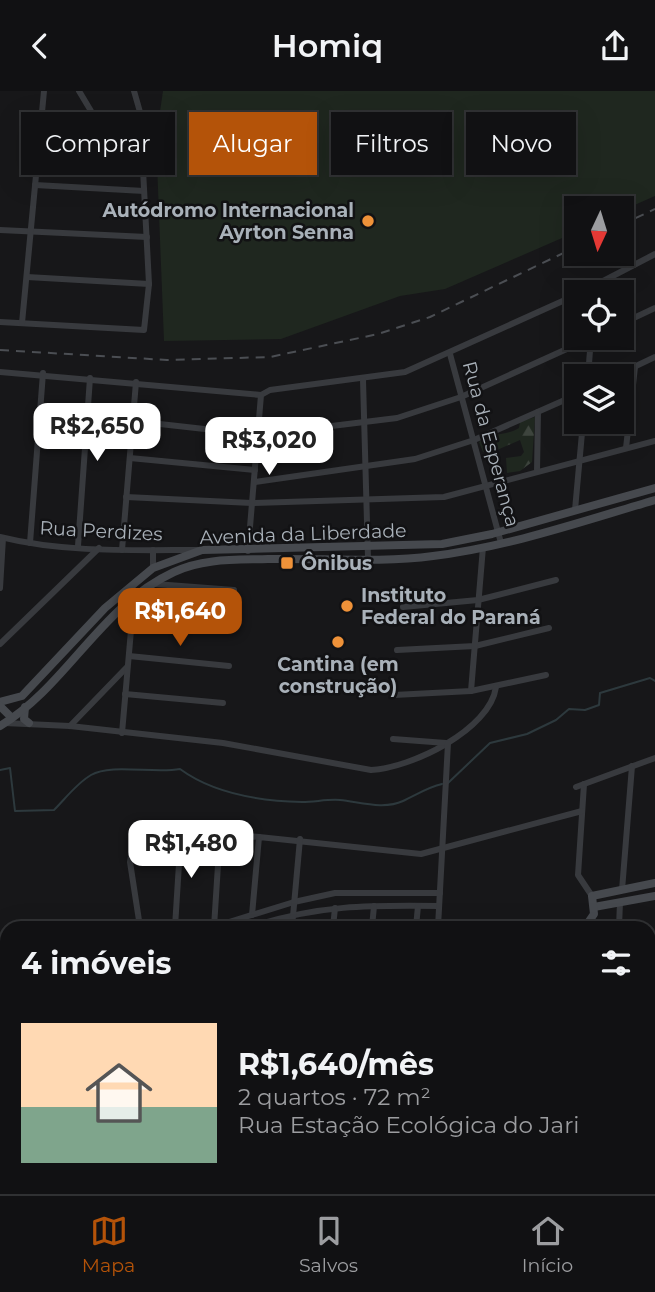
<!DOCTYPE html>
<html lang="pt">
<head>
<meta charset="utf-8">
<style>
	body { margin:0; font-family:Montserrat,sans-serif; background:#1a1a1c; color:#f1f3f6; height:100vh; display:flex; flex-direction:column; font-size:26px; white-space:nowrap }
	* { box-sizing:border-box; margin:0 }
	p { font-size:23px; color:#9c9da0 }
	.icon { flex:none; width:38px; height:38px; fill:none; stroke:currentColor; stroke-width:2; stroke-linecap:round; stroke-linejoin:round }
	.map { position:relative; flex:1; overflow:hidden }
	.side { position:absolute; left:0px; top:830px; width:656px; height:275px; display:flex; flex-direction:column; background:#111113; border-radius:21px 21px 0 0; box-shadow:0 7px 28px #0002,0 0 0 2px #303133 }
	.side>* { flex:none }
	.guide { position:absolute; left:21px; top:21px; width:614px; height:63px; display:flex; gap:14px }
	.needle { width:46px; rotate:184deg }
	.fabs { position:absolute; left:564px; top:105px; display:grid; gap:14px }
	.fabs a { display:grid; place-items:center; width:70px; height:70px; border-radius:0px; background:#111113; box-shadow:0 7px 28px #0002,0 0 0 2px #303133; font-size:35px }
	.price { position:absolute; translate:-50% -60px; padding:0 16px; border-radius:14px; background:#fff; color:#222; font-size:23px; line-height:46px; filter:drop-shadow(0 2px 4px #0008) }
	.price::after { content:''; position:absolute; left:50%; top:42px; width:21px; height:16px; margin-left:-10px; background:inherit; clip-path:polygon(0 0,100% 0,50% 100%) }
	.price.selected { background:#b45309; color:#fff }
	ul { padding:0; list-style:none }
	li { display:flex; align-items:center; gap:21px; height:175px; padding:0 21px }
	li span { display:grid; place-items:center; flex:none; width:196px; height:140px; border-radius:0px; color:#555 }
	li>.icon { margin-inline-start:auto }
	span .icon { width:84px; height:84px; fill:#fffc; stroke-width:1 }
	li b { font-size:30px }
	h2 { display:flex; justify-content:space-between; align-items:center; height:84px; padding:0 21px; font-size:30px }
	.tag { padding:0 24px; border-radius:0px; background:#111113; box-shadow:0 7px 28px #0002,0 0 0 2px #303133; font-size:24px; line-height:63px }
	.tag.selected { background:#b45309; color:#fff }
	header { display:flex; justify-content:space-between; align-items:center; height:91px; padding:0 21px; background:#111113; font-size:32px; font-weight:600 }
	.menu { display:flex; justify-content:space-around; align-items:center; height:98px; border-top:2px solid #303133; background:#111113; font-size:19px; color:#9c9da0 }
	.menu a { display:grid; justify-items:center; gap:4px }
	.menu .selected { color:#b45309 }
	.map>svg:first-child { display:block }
	.grass { fill:#1f271f }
	.forest { fill:url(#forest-firs) }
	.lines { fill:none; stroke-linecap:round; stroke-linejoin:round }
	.stream { stroke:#2d393d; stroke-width:2 }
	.street { stroke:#383a3e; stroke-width:6 }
	.secondary { stroke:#46494e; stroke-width:8 }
	.rail { stroke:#4b4e53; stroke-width:2; stroke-dasharray:9 7; stroke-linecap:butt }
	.poi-dot { fill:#ef9239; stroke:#121214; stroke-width:2.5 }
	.labels { text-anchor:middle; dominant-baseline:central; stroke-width:5; stroke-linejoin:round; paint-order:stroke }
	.poi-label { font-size:19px; font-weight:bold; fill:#a9b1b9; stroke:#121214; text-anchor:start }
	.street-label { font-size:19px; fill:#a9b1b9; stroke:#121214 }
</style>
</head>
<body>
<header><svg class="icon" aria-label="back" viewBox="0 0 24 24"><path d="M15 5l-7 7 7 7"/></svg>Homiq<svg class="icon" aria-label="share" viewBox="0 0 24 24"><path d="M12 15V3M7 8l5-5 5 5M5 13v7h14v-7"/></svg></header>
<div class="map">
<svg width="655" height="1103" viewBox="0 0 655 1103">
	<defs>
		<pattern id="forest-firs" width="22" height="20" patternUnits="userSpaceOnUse" patternTransform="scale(1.75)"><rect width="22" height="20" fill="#1f271f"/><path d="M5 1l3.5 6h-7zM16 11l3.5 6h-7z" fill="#3d443d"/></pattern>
	</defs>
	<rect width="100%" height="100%" fill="#171719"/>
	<path class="grass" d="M163 0H655V105L621 120V117H576V141L445 198 400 205 281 248 164 250 156 47Z"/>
	<path class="forest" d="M535 326 532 371 520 380 507 382 506 367 521 365 524 361 520 349 497 359 483 361 479 351C491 341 507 345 519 337L520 331Z"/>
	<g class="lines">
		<g class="stream">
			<path d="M0 679 10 677 15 720 54 719C65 708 77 692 91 684 111 672 154 683 180 678 214 703 260 710 302 711 315 711 327 708 340 709 360 711 384 719 403 710 416 704 428 696 442 693"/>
			<path d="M448 692 490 652 527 643 556 629 569 618 585 619 599 614 600 602 650 587 655 590"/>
			<path d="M0 889 7 907"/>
			<path d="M80 1097 83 1103"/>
		</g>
		<g class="street">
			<path d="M79 0 91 20 93 50"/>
			<path d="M40 47 142 52"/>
			<path d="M35 94 144 100"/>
			<path d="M0 139 147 146"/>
			<path d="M27 186 149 193"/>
			<path d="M582 201 655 163"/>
			<path d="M0 231 144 239 149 193 140 21 134 0"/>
			<path d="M22 232 44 0"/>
			<path d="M621 233 655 217"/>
			<path d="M450 263 501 452"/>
			<path d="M0 281 261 304 270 299 405 281 576 204"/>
			<path d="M588 285 591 247"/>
			<path d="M615 285 655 266"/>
			<path d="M363 289 368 467"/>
			<path d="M133 330 258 344 397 327 461 306 591 247"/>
			<path d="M626 357 635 276"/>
			<path d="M130 367 255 379"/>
			<path d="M537 380 538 321"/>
			<path d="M255 391 415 368 474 349 576 304"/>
			<path d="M126 406 252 412 444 406 655 350"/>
			<path d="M575 419 583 331"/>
			<path d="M0 446C64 462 134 459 200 459"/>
			<path d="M30 452 43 282"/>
			<path d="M78 455 90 287"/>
			<path d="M122 459 136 291"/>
			<path d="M248 460 261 304"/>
			<path d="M153 477V459"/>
			<path d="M155 493 234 499"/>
			<path d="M0 497 3 447"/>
			<path d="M403 516 478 509 556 489"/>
			<path d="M133 528 231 537"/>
			<path d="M0 553 99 457"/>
			<path d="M397 559 475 555 549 537"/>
			<path d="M129 565 229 575"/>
			<path d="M471 600 483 456"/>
			<path d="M125 603 223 612"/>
			<path d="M394 604 471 600 546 584"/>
			<path d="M4 632 70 635 223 652 371 679C411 677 490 639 496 596"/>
			<path d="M70 635 127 576"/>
			<path d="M122 642 134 505"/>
			<path d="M393 648 446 652"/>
			<path d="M584 693 578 784 592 805"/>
			<path d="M576 696 655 667"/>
			<path d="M622 799 632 675"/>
			<path d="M252 824 259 746 421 763 582 720"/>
			<path d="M140 836 130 771C132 726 229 744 259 746"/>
			<path d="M175 836 181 741"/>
			<path d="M213 836 294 811 335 802H440"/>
			<path d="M214 836 220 743"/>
			<path d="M250 836C317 814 369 814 439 815"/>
			<path d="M292 836 300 748"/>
			<path d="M333 836 335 817"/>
			<path d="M372 836 374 815"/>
			<path d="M416 836 418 815"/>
			<path d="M438 836 448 652"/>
			<path d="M619 836 620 811"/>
			<path d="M0 916 7 914"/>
			<path d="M649 930H655"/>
			<path d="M0 962 7 982"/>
			<path d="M649 1071 655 996"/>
			<path d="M49 1097 52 1103"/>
			<path d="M240 1097 252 1103"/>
			<path d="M379 1097 394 1099"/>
			<path d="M0 1102 4 1103"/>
			<path d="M18 1103 19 1097"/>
			<path d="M272 1103V1097"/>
			<path d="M480 1103V1097"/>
			<path d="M598 1103 599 1097"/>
			<path d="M647 1103V1097"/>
		</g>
		<g class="secondary">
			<path d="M0 611 22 605 105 517 153 477 202 459 442 453 492 443 655 397"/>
			<path d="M0 615 12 627"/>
			<path d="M25 616 24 628 29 632"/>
			<path d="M0 635C67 595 100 515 174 481 203 467 237 469 268 468 322 467 381 472 433 465 508 456 583 430 655 409"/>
			<path d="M594 816 655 805"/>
			<path d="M585 836 594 823 592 805 655 792"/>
			<path d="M550 1103 551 1097"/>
		</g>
		<g class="rail">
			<path d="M621 134 655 118"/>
			<path d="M0 259 167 269 270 266 378 243 430 226 576 156"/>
		</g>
	</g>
	<g class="poi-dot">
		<circle cx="368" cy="130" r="7"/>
		<rect x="280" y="465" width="14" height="14" rx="3.5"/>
		<circle cx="347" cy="515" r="7"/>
		<circle cx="338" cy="551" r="7"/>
	</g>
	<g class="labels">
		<g class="poi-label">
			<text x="354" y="119" text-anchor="end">Autódromo Internacional<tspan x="354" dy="22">Ayrton Senna</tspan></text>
			<text x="301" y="472">Ônibus</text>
			<text x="361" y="504">Instituto<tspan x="361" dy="22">Federal do Paraná</tspan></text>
			<text x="338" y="573" text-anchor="middle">Cantina (em<tspan x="338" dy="22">construção)</tspan></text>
		</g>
		<g class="street-label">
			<text transform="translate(491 353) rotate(75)">Rua da Esperança</text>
			<text transform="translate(101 440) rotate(3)">Rua Perdizes</text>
			<text transform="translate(303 443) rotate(-2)">Avenida da Liberdade</text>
		</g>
	</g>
</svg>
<div class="fabs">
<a><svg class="needle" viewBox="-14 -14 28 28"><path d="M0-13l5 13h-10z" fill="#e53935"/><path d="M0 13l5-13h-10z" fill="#9c9da0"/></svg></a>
<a><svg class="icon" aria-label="locate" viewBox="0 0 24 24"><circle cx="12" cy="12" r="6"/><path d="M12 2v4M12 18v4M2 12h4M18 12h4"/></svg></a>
<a><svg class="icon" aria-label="layers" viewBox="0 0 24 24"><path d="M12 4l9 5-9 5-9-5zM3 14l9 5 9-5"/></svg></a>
</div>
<b class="price" style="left:97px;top:372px">R$2,650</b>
<b class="price" style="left:269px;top:386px">R$3,020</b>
<b class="price selected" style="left:180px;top:557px">R$1,640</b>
<b class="price" style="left:191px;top:789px">R$1,480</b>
<div class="guide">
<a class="tag">Comprar</a>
<a class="tag selected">Alugar</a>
<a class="tag">Filtros</a>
<a class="tag">Novo</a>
</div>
<section class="side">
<h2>4 imóveis<svg class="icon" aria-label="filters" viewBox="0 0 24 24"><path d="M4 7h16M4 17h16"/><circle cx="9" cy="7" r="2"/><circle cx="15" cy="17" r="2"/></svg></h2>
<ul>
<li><span style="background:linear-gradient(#ffd9b3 60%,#7fa58c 0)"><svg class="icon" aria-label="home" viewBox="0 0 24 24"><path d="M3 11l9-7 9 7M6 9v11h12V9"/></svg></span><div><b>R$1,640/mês</b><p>2 quartos · 72 m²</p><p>Rua Estação Ecológica do Jari</p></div></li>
</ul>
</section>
</div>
<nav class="menu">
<a class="selected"><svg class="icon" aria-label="map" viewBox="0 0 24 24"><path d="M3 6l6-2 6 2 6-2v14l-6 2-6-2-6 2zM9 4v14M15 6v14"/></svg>Mapa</a>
<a><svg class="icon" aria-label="saved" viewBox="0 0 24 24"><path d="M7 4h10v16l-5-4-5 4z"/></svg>Salvos</a>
<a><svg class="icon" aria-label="home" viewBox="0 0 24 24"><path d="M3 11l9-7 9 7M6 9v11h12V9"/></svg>Início</a>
</nav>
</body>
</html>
